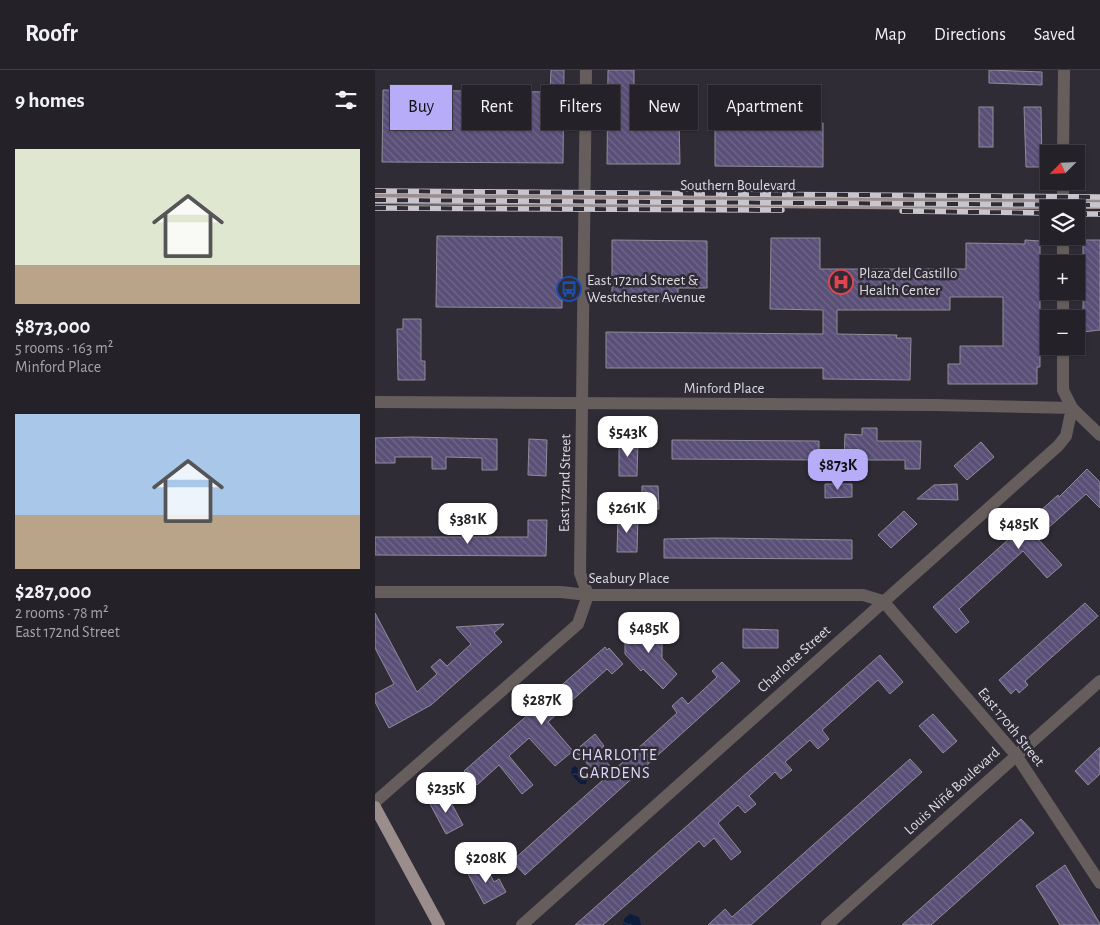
<!DOCTYPE html>
<html lang="en">
<head>
<meta charset="utf-8">
<style>
	body { margin:0; font-family:"Alegreya Sans",sans-serif; background:#302e34; color:#f1f3f6; height:100vh; display:flex; flex-direction:column; font-size:19px; white-space:nowrap }
	* { box-sizing:border-box; margin:0 }
	p { font-size:16px; color:#a3a3a8 }
	.icon { flex:none; width:28px; height:28px; fill:none; stroke:currentColor; stroke-width:2; stroke-linecap:round; stroke-linejoin:round }
	.map { position:relative; flex:1; overflow:hidden }
	.details { display:flex; flex-direction:column; background:#242128; width:375px }
	.details>* { flex:none }
	.top-card { position:absolute; left:15px; top:15px; width:475px; height:45px; display:flex; gap:10px }
	.needle { width:32px; rotate:246deg }
	.buttons { position:absolute; left:665px; top:75px; display:grid; gap:10px }
	.buttons a { display:grid; place-items:center; width:45px; height:45px; border-radius:0px; background:#242128; box-shadow:0 1px 4px #0004,0 0 0 1px #413e45; font-size:25px }
	.price { position:absolute; translate:-50% -42px; padding:0 11px; border-radius:10px; background:#fff; color:#222; font-size:16px; line-height:32px; filter:drop-shadow(0 1px 2px #0008) }
	.price::after { content:''; position:absolute; left:50%; top:30px; width:15px; height:11px; margin-left:-8px; background:inherit; clip-path:polygon(0 0,100% 0,50% 100%) }
	.price.active { background:#b6acf8; color:#111 }
	ul { padding:0; list-style:none }
	li { display:grid; align-content:center; gap:10px; height:265px; padding:0 15px }
	li span { display:grid; place-items:center; height:155px; border-radius:0px; color:#555 }
	li>.icon { margin-inline-start:auto }
	span .icon { width:90px; height:90px; fill:#fffc; stroke-width:1 }
	li b { font-size:21px }
	h2 { display:flex; justify-content:space-between; align-items:center; height:60px; padding:0 15px; font-size:21px }
	.chip { padding:0 18px; border-radius:0px; background:#242128; box-shadow:0 1px 4px #0004,0 0 0 1px #413e45; font-size:18px; line-height:45px }
	.chip.active { background:#b6acf8; color:#111 }
	header { display:flex; align-items:center; gap:30px; box-sizing:border-box; height:70px; padding:0 25px; background:#242128; border-bottom:1px solid #413e45 }
	header strong { font-size:24px }
	nav { display:flex; gap:28px; margin-inline-start:auto; font-size:18px }
	main { display:flex; flex:1; min-height:0 }
	.map>svg:first-child { display:block }
	.water { fill:url(#water-ripples) }
	.building { fill:url(#building-back-hatch); stroke:#8f8c99 }
	.lines { fill:none; stroke-linecap:round; stroke-linejoin:round }
	.minor { stroke:#655e5d; stroke-width:12 }
	.major { stroke:#9a8d8c; stroke-width:12 }
	.rail-casing { stroke:#c7c5cd; stroke-width:5.5 }
	.rail { stroke:#302c36; stroke-width:4; stroke-dasharray:11; stroke-linecap:butt }
	.labels { text-anchor:middle; dominant-baseline:central; stroke-width:5; stroke-linejoin:round; paint-order:stroke }
	.street-label { font-size:15px; fill:#dddbe2; stroke:#302c36 }
	.poi-label { font-size:15px; fill:#dddbe2; stroke:#302c36; text-anchor:start }
	.neighbourhood-label { font-size:16px; letter-spacing:1px; fill:#dedbf9; stroke:#302c36 }
</style>
</head>
<body>
<header>
<strong>Roofr</strong>
<nav><a>Map</a><a>Directions</a><a>Saved</a></nav>
</header>
<main>
<section class="details">
<h2>9 homes<svg class="icon" aria-label="filters" viewBox="0 0 24 24"><path d="M4 7h16M4 17h16"/><circle cx="9" cy="7" r="2"/><circle cx="15" cy="17" r="2"/></svg></h2>
<ul>
<li><span style="background:linear-gradient(#dfe7d0 75%,#b9a48a 0)"><svg class="icon" aria-label="home" viewBox="0 0 24 24"><path d="M3 11l9-7 9 7M6 9v11h12V9"/></svg></span><div><b>$873,000</b><p>5 rooms · 163 m²</p><p>Minford Place</p></div></li>
<li><span style="background:linear-gradient(#a9c7e8 65%,#b9a48a 0)"><svg class="icon" aria-label="home" viewBox="0 0 24 24"><path d="M3 11l9-7 9 7M6 9v11h12V9"/></svg></span><div><b>$287,000</b><p>2 rooms · 78 m²</p><p>East 172nd Street</p></div></li>
</ul>
</section>
<div class="map">
<svg width="725" height="855" viewBox="0 0 725 855">
	<defs>
		<pattern id="water-ripples" width="26" height="14" patternUnits="userSpaceOnUse" patternTransform="scale(1.25)"><rect width="26" height="14" fill="#0b1c3c"/><path d="M2 4q2-2 4 0t4 0M15 11q2-2 4 0t4 0" fill="none" stroke="#2e3c58"/></pattern>
		<pattern id="building-back-hatch" width="6" height="6" patternUnits="userSpaceOnUse" patternTransform="scale(1.25)"><rect width="6" height="6" fill="#5a4f77"/><path d="M-1 5l2 2M0 0l6 6M5-1l2 2" fill="none" stroke="#71688a"/></pattern>
	</defs>
	<rect width="100%" height="100%" fill="#302c36"/>
	<g class="water">
		<path d="M200 696 213 708 211 714H205L196 704 197 698Z"/>
		<path d="M255 844 264 847 266 855H248L249 849Z"/>
	</g>
	<g class="building">
		<path d="M176 0H189L188 93 7 92 8 20 175 22Z"/>
		<path d="M233 0H259V24H265V47H304L305 94H232Z"/>
		<path d="M614 0 667 2V15L614 13Z"/>
		<rect x="604" y="37" width="14" height="40"/>
		<path d="M649 37H666L667 97H651Z"/>
		<path d="M340 51 448 53V97L340 96Z"/>
		<path d="M62 166 187 167V238L61 237Z"/>
		<path d="M396 168H445V199H591V173L650 174V170L665 171V297H662V314H573V294H585V276H628V227H575V240H462V264L522 265 521 268H536L535 310 448 309V298H231V262L448 264V240L395 239Z"/>
		<path d="M237 170 332 171V218H303V232H237Z"/>
		<path d="M708 170H725V260L708 262Z"/>
		<path d="M28 249H46V291H50V310H23L22 259H28Z"/>
		<path d="M487 358H502V371H546L545 399H530V390H469L470 364 487 365Z"/>
		<path d="M36 367 122 369V400H107V388L71 387V399H57V387H20V393H0V368Z"/>
		<path d="M154 369 172 370 171 406 153 405Z"/>
		<path d="M244 370H263L262 406H244Z"/>
		<path d="M297 370 444 371V390L297 389Z"/>
		<path d="M606 372 619 387 592 410 579 396Z"/>
		<path d="M712 399 725 412V438L711 424 662 468 687 495 672 508 648 481 584 539 594 552 581 563 558 537 683 425 684 427Z"/>
		<path d="M450 414H477V427L450 428Z"/>
		<path d="M582 414 583 430 542 429 559 415Z"/>
		<path d="M267 416H283L284 439H267Z"/>
		<path d="M529 441 542 454 516 478 503 465Z"/>
		<path d="M243 446H263L262 482H242Z"/>
		<path d="M153 450H172L171 486 0 485V467H153Z"/>
		<path d="M340 468 477 470V489L289 488V469Z"/>
		<path d="M710 533 723 546 650 611 653 615 644 623 641 619 636 624 624 610Z"/>
		<path d="M0 543 42 622 62 604 56 597 65 589 72 596 96 574 81 557 129 554 119 563 127 572 56 635 14 658 0 632V624L19 614 0 578Z"/>
		<path d="M250 559H287V588L302 604 288 619 268 599 266 601 250 584Z"/>
		<path d="M368 559 403 560V578H368Z"/>
		<path d="M230 577 232 580 234 578 248 594 237 604 232 599 173 652 198 681 180 696 154 668 134 686 158 715 147 724 124 695 102 715 89 701Z"/>
		<path d="M505 585 528 612 515 624 503 610 447 660 454 669 443 679 435 670 410 692 417 700 406 709 400 702 374 726 381 734 370 743 363 735 343 753 366 782 356 790 339 768 329 777 324 771 228 855H200Z"/>
		<path d="M347 592 365 611 150 805 137 791 228 710 200 681 220 664 229 676 222 682 239 700 302 643 297 636 307 627 313 634 342 607 337 601Z"/>
		<path d="M558 644 582 671 568 683 544 656Z"/>
		<path d="M725 677V704L713 715 700 701Z"/>
		<path d="M535 689 547 702 376 855H333L350 839 357 847Z"/>
		<path d="M71 723 88 755 71 764 54 732Z"/>
		<path d="M646 749 659 763 622 796 556 855H527Z"/>
		<path d="M109 793 119 812 124 809 131 822 109 834 92 802Z"/>
		<path d="M690 795 725 854V855H685L661 816Z"/>
	</g>
	<g class="lines">
		<g class="minor">
			<path d="M688 84 689 0"/>
			<path d="M688 111V139"/>
			<path d="M688 194V166"/>
			<path d="M688 249V221"/>
			<path d="M688 276V320L697 338 725 365"/>
			<path d="M0 332 560 335 697 338 691 366 683 376 147 855"/>
			<path d="M0 522H186L213 525H488L508 531 641 685 725 813"/>
			<path d="M0 732 203 554 213 525 205 503 211 0"/>
			<path d="M452 855 725 611"/>
		</g>
		<g class="major">
			<path d="M0 128 577 134 725 133"/>
			<path d="M0 737 64 855"/>
		</g>
		<defs>
			<g id="rail">
				<path d="M0 121 725 127"/>
				<path d="M0 130 725 135"/>
				<path d="M0 138 407 140"/>
				<path d="M527 141 674 143"/>
				<path d="M701 144H725"/>
			</g>
		</defs>
		<use href="#rail" class="rail-casing"/>
		<use href="#rail" class="rail"/>
	</g>
	<defs>
		<symbol id="hospital-ring" viewBox="-11 -11 22 22"><circle r="9.5" fill="#302c36" stroke="#e0444e" stroke-width="1.5"/><path d="M-5-5h3v3.5h4V-5h3V5h-3V1.5h-4V5h-3Z" fill="#e0444e"/></symbol>
		<symbol id="bus-ring" viewBox="-11 -11 22 22"><circle r="9.5" fill="#302c36" stroke="#1a4fb4" stroke-width="1.5"/><path d="M-5-6H5V4H4V6H2V4H-2V6H-4V4H-5ZM-3.5-4V0h7V-4ZM-3.5 1.2v1.5H-2V1.2ZM2 1.2v1.5H3.5V1.2Z" fill="#1a4fb4"/></symbol>
	</defs>
	<g fill-rule="evenodd">
		<use href="#hospital-ring" x="452" y="198" width="28" height="28"/>
		<use href="#bus-ring" x="180" y="205" width="28" height="28"/>
	</g>
	<g class="labels">
		<g class="street-label">
			<text x="363" y="115">Southern Boulevard</text>
			<text x="349" y="318">Minford Place</text>
			<text transform="translate(190 413) rotate(-89)">East 172nd Street</text>
			<text x="254" y="508">Seabury Place</text>
			<text transform="translate(419 589) rotate(-42)">Charlotte Street</text>
			<text transform="translate(636 657) rotate(51)">East 170th Street</text>
			<text transform="translate(577 721) rotate(-42)">Louis Niñé Boulevard</text>
		</g>
		<g class="poi-label">
			<text x="484" y="203">Plaza del Castillo<tspan x="484" dy="17">Health Center</tspan></text>
			<text x="212" y="210">East 172nd Street &amp;<tspan x="212" dy="17">Westchester Avenue</tspan></text>
		</g>
		<g class="neighbourhood-label">
			<text x="240" y="685">CHARLOTTE<tspan x="240" dy="18">GARDENS</tspan></text>
		</g>
	</g>
</svg>
<div class="buttons">
<a><svg class="needle" viewBox="-14 -14 28 28"><path d="M0-13l5 13h-10z" fill="#e53935"/><path d="M0 13l5-13h-10z" fill="#a3a3a8"/></svg></a>
<a><svg class="icon" aria-label="layers" viewBox="0 0 24 24"><path d="M12 4l9 5-9 5-9-5zM3 14l9 5 9-5"/></svg></a>
<a>+</a>
<a>−</a>
</div>
<b class="price" style="left:253px;top:388px">$543K</b>
<b class="price active" style="left:463px;top:421px">$873K</b>
<b class="price" style="left:252px;top:464px">$261K</b>
<b class="price" style="left:93px;top:475px">$381K</b>
<b class="price" style="left:644px;top:480px">$485K</b>
<b class="price" style="left:274px;top:584px">$485K</b>
<b class="price" style="left:167px;top:656px">$287K</b>
<b class="price" style="left:71px;top:744px">$235K</b>
<b class="price" style="left:111px;top:814px">$208K</b>
<div class="top-card">
<a class="chip active">Buy</a>
<a class="chip">Rent</a>
<a class="chip">Filters</a>
<a class="chip">New</a>
<a class="chip">Apartment</a>
</div>
</div>
</main>
</body>
</html>
